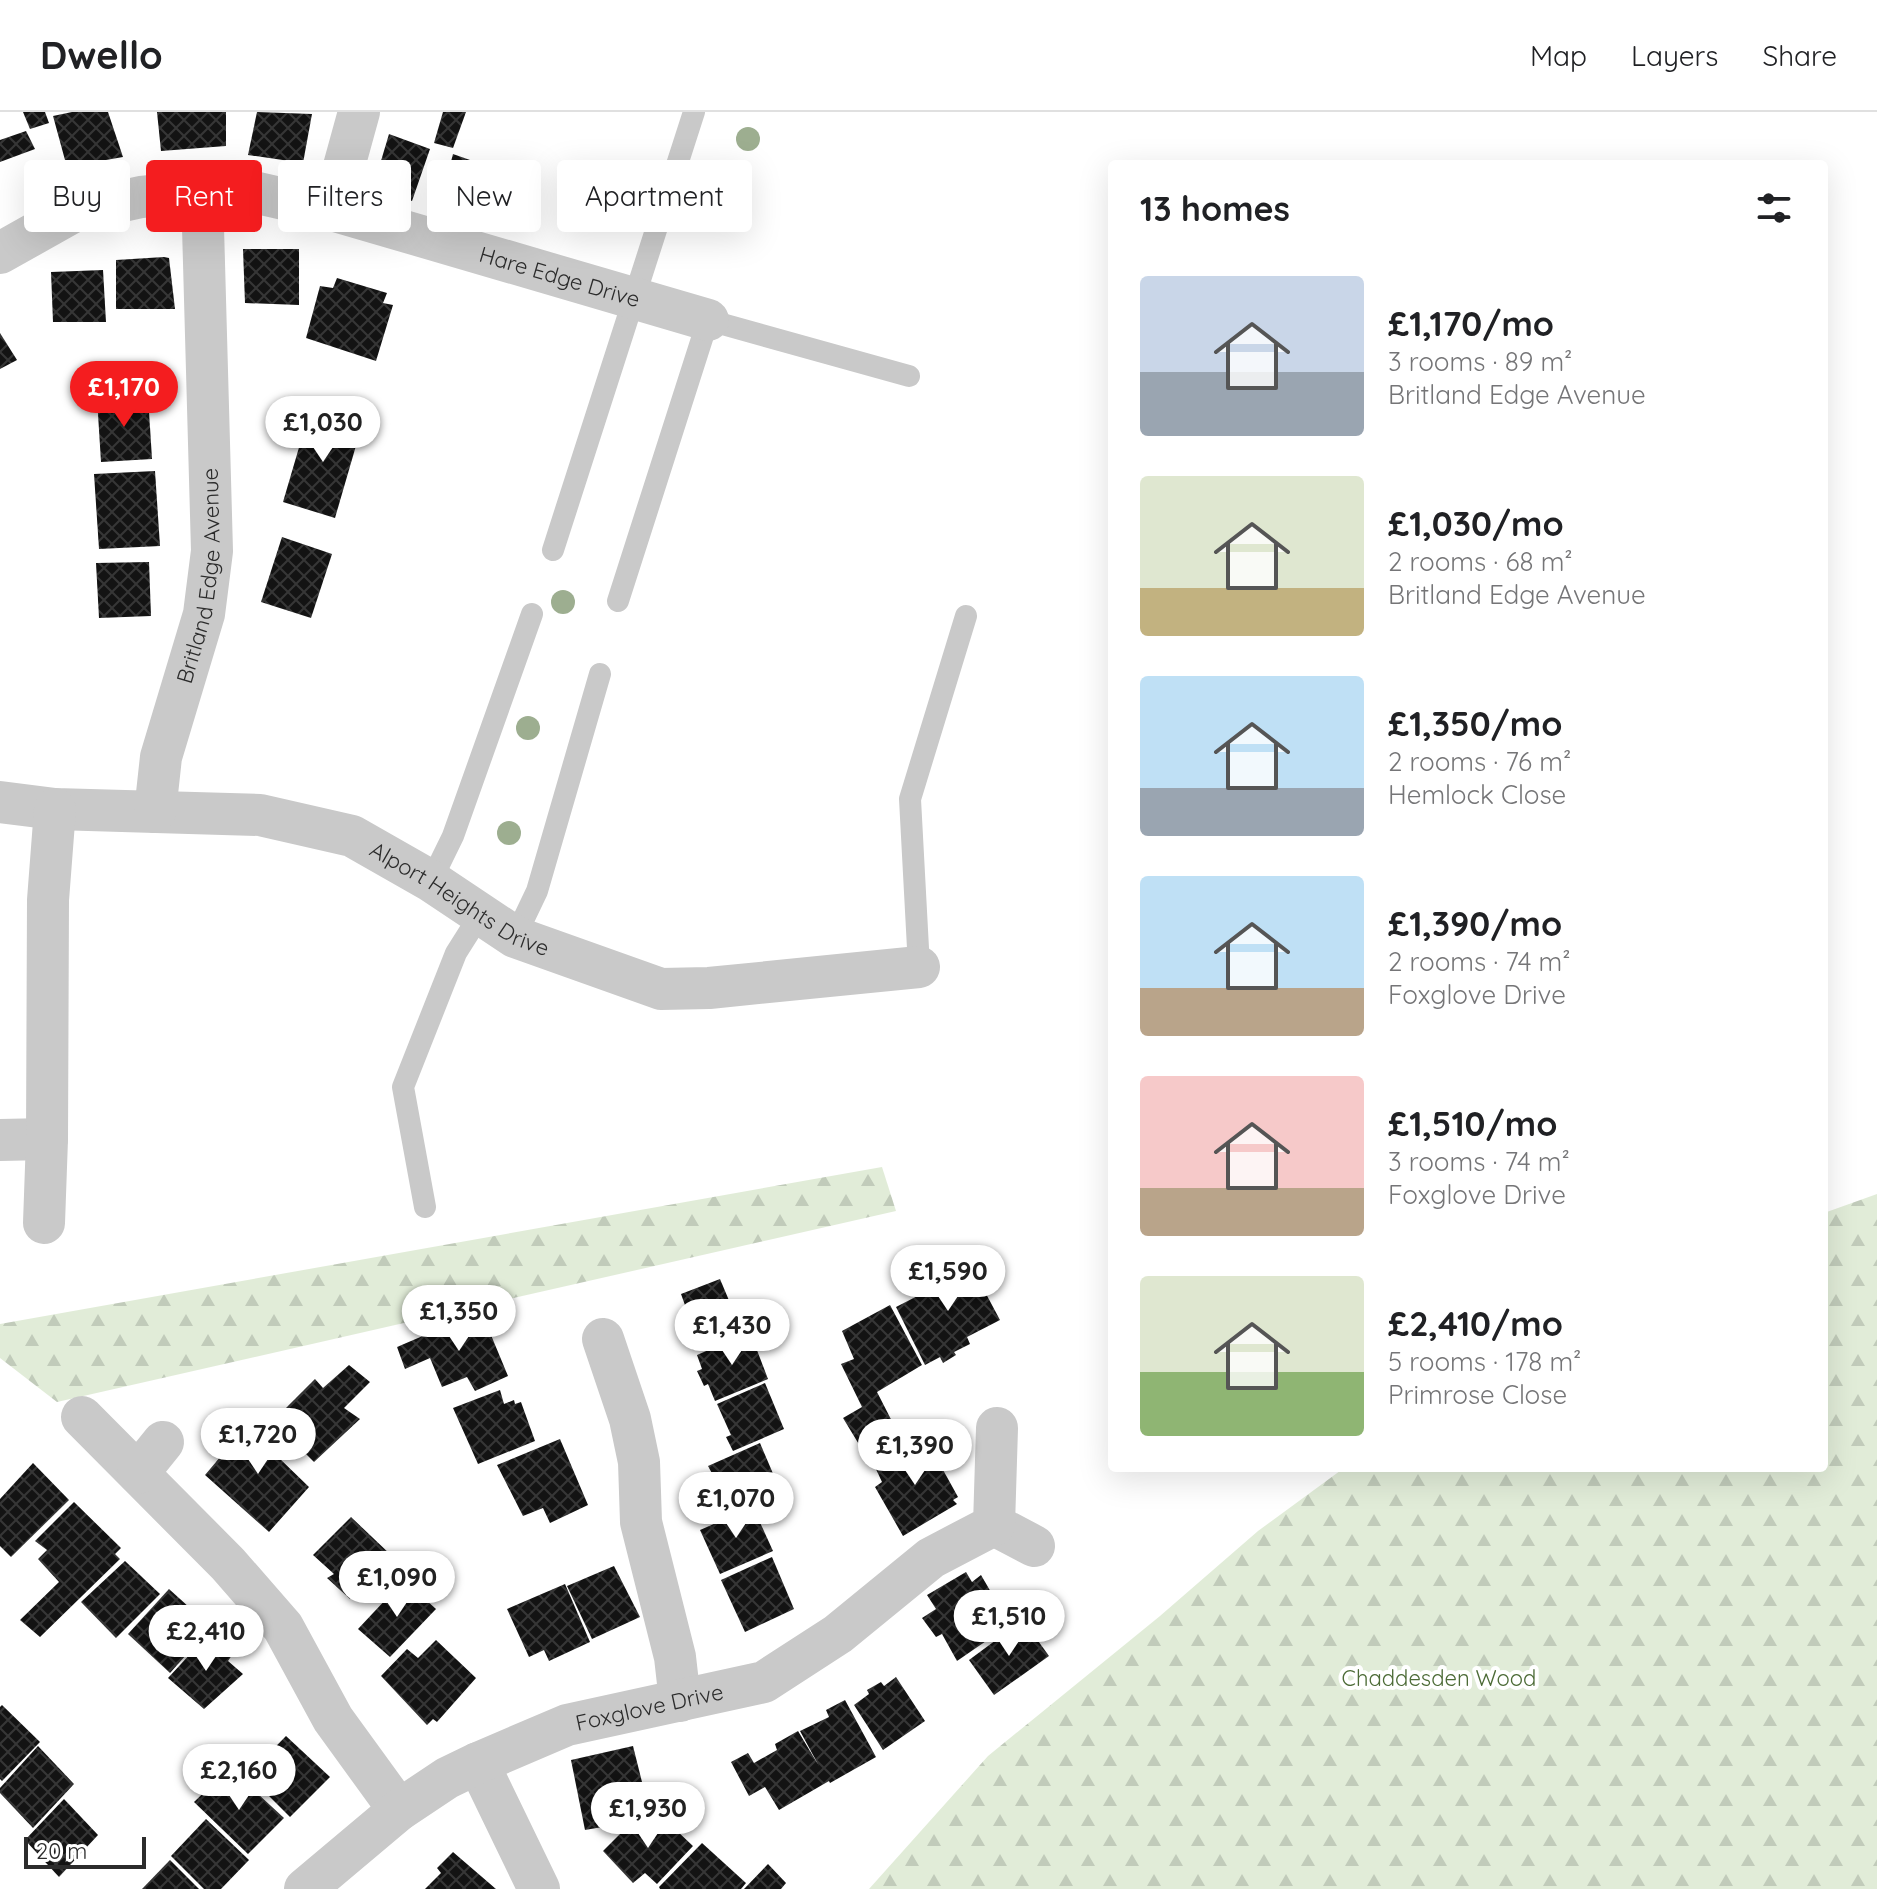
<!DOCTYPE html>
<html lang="en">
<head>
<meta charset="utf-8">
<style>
	body { margin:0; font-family:Quicksand,sans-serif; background:#f2f2f2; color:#202124; height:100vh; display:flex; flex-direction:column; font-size:30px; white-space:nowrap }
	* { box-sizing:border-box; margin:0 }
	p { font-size:26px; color:#757577 }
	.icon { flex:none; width:44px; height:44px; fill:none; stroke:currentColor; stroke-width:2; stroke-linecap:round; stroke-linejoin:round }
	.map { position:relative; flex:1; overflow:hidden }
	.sheet { position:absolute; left:1108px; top:48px; width:720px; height:1312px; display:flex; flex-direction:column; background:#fff; border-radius:8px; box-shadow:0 8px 32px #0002 }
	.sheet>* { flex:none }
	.top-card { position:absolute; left:24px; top:48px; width:760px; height:72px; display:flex; gap:16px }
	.scale { position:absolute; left:24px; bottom:20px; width:122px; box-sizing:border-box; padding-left:8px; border:4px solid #2c2c2c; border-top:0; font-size:22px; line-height:28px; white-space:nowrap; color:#2c2c2c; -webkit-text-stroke:6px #fff; paint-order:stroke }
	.price { position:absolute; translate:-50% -68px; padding:0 18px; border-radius:28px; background:#fff; color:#222; font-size:26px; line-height:52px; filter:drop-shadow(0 2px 4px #0008) }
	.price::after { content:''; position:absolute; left:50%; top:48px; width:24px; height:18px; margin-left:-12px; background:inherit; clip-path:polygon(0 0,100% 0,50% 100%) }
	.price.active { background:#f41d1f; color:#fff }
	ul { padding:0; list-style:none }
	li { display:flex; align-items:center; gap:24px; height:200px; padding:0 32px }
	li span { display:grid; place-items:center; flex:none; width:224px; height:160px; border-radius:8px; color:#555 }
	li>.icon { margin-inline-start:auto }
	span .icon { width:96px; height:96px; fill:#fffc; stroke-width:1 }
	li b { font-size:34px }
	h2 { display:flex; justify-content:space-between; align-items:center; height:96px; padding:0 32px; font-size:34px }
	.pill { padding:0 28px; border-radius:8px; background:#fff; box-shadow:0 8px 32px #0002; font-size:28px; line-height:72px }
	.pill.active { background:#f41d1f; color:#fff }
	header { display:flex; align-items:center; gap:48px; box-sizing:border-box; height:112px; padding:0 40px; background:#fff; border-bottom:2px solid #e0e0e0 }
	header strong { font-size:38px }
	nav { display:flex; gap:44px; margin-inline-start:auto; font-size:28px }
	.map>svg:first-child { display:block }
	.forest { fill:url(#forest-firs) }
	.building { fill:url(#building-cross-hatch) }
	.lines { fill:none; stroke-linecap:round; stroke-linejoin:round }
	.service { stroke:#c9c9c9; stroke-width:22 }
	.minor { stroke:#c9c9c9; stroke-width:42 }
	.tree { fill:#9dae90 }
	.labels { text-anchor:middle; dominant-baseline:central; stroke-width:8; stroke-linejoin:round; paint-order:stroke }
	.street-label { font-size:22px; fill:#2c2c2c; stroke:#fff }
	.park-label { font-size:22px; fill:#4c6b36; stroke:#fff }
</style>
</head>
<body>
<header>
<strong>Dwello</strong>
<nav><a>Map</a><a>Layers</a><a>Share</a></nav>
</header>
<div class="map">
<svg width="1877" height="1777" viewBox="0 0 1877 1777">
	<defs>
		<pattern id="forest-firs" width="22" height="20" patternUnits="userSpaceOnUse" patternTransform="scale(2)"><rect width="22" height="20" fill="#e1ecd8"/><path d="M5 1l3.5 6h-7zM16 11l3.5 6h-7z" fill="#c1cbba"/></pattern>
		<pattern id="building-cross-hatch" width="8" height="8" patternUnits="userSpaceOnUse" patternTransform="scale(2)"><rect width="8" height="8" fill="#131313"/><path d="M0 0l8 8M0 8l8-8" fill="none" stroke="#363636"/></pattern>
	</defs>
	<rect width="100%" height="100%" fill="#fff"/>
	<g class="forest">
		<path d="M882 1055 896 1099 57 1290 0 1246V1212Z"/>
		<path d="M1877 1082V1777H869L988 1644 1160 1504 1258 1419 1344 1356H1824V1101Z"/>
	</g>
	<g class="building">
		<path d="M23 0H45L49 11 30 17Z"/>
		<path d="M72 0H108L123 45 106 48V53L68 59 53 4Z"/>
		<path d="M157 0H226V34L161 39Z"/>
		<path d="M257 0 312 2 303 51 248 43Z"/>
		<path d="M443 0H466L453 36 434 31Z"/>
		<path d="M26 19 35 37 0 50V28Z"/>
		<path d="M389 22 430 37 412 89 383 79 386 73 375 69Z"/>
		<path d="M453 42 487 54 472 100 467 99 466 106 438 99Z"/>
		<path d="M243 137H299V193L245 191Z"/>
		<path d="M164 145 169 146 175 197H116V148Z"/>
		<path d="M103 158 106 210H53L51 160Z"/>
		<path d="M337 166 387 181 383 191 393 193 376 249 306 226 320 174 333 176Z"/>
		<path d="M0 221 17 248 0 257Z"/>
		<path d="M148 284 152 347 101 350 97 286Z"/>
		<path d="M310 298 362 313 335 406 283 390Z"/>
		<path d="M155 359 160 434 99 437 94 362Z"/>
		<path d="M282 425 332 442 311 506 261 490Z"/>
		<path d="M149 450 151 504 99 506 96 451Z"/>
		<path d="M968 1148 1000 1208 967 1225 970 1232 954 1240 956 1243 943 1251 940 1245 925 1253 896 1195 933 1176 929 1166Z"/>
		<path d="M720 1167 741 1217 693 1238 682 1214 691 1210 681 1182Z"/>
		<path d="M890 1193 922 1253 877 1280 897 1319 863 1339 843 1306 862 1295 841 1252 854 1247 842 1219Z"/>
		<path d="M481 1199 508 1264 475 1279 467 1265 442 1275 430 1246 405 1257 397 1235Z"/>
		<path d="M750 1220 768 1267 715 1289 708 1272 704 1274 697 1259 702 1257 697 1243Z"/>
		<path d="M349 1253 370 1270 344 1296 360 1307 314 1350 281 1317 293 1306 285 1297 315 1267 323 1276Z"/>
		<path d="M765 1271 784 1317 733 1339 726 1325 731 1323 717 1292Z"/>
		<path d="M500 1278 504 1292 514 1288 515 1292 521 1290 535 1329 478 1352 453 1296Z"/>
		<path d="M254 1305 285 1336 278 1345 309 1375 269 1420 205 1363Z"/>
		<path d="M560 1327 588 1393 550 1411 543 1396 523 1404 497 1353Z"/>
		<path d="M926 1327 958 1385 953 1388 957 1392 903 1424 875 1375 882 1370 875 1355Z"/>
		<path d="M760 1331 780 1378 732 1400 722 1379 713 1382 708 1371 715 1367 708 1354Z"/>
		<path d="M33 1351 69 1388 11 1445 0 1434V1387Z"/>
		<path d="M74 1390 121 1436 115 1442 120 1447 40 1525 20 1508 59 1470 38 1447 47 1438 35 1429Z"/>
		<path d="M753 1395 773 1439 720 1462 700 1418Z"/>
		<path d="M351 1405 392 1444 350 1487 327 1466 334 1462 313 1443Z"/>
		<path d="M772 1445 794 1497 745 1520 721 1468Z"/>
		<path d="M125 1449 160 1482 116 1526 81 1490Z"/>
		<path d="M614 1454 640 1505 592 1527 567 1474Z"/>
		<path d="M966 1460 972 1470 981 1463 995 1487 989 1491 1005 1516 957 1549 942 1522 936 1525 922 1506 936 1497 927 1483Z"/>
		<path d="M404 1468 436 1497 390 1545 358 1517Z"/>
		<path d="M565 1472 590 1530 549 1549 544 1538 529 1545 507 1497Z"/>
		<path d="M169 1477 211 1515 170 1561 128 1522Z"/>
		<path d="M1023 1508 1049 1544 994 1583 969 1548Z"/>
		<path d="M205 1526 217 1536 220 1532 232 1543 228 1549 243 1562 204 1597 168 1566Z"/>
		<path d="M436 1528 476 1566 437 1610 433 1607 427 1613 381 1564 407 1537 418 1546Z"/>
		<path d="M896 1565 925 1609 883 1638 854 1593 869 1582 867 1578 881 1570 884 1574Z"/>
		<path d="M845 1588 876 1645 830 1671 829 1669 779 1698 765 1675 749 1684 731 1650 748 1641 754 1651 777 1638 775 1632 798 1619 819 1654 800 1619 829 1605 826 1598Z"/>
		<path d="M2 1593 40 1630 2 1669 0 1667V1595Z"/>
		<path d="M286 1624 330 1665 290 1705 248 1663Z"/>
		<path d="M38 1634 74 1672 33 1716 0 1681V1676Z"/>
		<path d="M633 1634 647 1690 621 1695 625 1711 585 1718 571 1648Z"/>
		<path d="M222 1663 237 1674 243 1668 284 1706 248 1742 194 1690Z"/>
		<path d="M64 1687 98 1723 59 1765 25 1728Z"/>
		<path d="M658 1701 693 1734 657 1772 645 1761 633 1771 603 1739 627 1715 635 1721Z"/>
		<path d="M206 1707 249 1748 221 1777H204L171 1744Z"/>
		<path d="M702 1731 746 1771 741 1777H660L659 1775Z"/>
		<path d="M453 1740 496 1777H425L441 1761 437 1756Z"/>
		<path d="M170 1748 199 1777H142Z"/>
		<path d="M768 1752 786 1771 781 1777H744Z"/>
	</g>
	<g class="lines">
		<g class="service">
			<path d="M553 438 694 0"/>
			<path d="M618 489 708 208 909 264"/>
			<path d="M431 769 453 724 532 502"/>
			<path d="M515 825 537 779 600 562"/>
			<path d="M919 855 910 687 966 504"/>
			<path d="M425 1095 403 975 456 841 480 803"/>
		</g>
		<g class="minor">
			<path d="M332 98 359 0"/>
			<path id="s1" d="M0 141 73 100 141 85 202 79H249L332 98 708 208"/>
			<path id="s2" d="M0 690 55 697 260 703 352 724 431 769 515 825 661 877 709 876 919 855"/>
			<path id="s3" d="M155 700 161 645 204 502 212 439 202 79"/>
			<path d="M0 1028 47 1027"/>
			<path d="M44 1111 47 1027 48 788 55 697"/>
			<path d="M603 1227 630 1307 639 1350 641 1410 675 1545 680 1589"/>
			<path d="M82 1305 228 1452 283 1515 333 1607 399 1698"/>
			<path d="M138 1361 163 1330"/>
			<path d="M994 1413 1034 1434"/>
			<path d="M478 1651 539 1777"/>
			<path id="s4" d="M305 1777 399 1698 447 1666 478 1651 567 1613 764 1570 838 1522 931 1446 994 1413 997 1316"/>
		</g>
	</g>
	<g class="tree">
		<circle cx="748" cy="27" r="12"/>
		<circle cx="563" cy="490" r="12"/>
		<circle cx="528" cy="616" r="12"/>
		<circle cx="509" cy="721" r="12"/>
	</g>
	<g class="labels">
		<g class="street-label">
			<text stroke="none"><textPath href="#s1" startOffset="584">Hare Edge Drive</textPath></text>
			<text stroke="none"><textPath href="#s3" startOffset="242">Britland Edge Avenue</textPath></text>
			<text stroke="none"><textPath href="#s2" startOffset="480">Alport Heights Drive</textPath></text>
			<text stroke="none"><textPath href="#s4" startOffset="396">Foxglove Drive</textPath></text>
		</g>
		<g class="park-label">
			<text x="1439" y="1566">Chaddesden Wood</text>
		</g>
	</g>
</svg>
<div class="scale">20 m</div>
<b class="price active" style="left:124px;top:317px">£1,170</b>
<b class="price" style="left:323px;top:352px">£1,030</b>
<b class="price" style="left:948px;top:1201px">£1,590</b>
<b class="price" style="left:459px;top:1241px">£1,350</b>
<b class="price" style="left:732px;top:1255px">£1,430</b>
<b class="price" style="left:258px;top:1364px">£1,720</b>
<b class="price" style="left:915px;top:1375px">£1,390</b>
<b class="price" style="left:736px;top:1428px">£1,070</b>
<b class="price" style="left:397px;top:1507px">£1,090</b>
<b class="price" style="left:1009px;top:1546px">£1,510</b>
<b class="price" style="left:206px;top:1561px">£2,410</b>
<b class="price" style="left:239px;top:1700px">£2,160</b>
<b class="price" style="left:648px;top:1738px">£1,930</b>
<div class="top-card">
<a class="pill">Buy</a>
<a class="pill active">Rent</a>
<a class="pill">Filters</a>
<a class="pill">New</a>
<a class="pill">Apartment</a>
</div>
<section class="sheet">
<h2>13 homes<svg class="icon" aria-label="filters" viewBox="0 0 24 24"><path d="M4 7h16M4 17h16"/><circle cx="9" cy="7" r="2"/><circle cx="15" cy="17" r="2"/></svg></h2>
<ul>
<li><span style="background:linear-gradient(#c9d6e8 60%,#9aa5b1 0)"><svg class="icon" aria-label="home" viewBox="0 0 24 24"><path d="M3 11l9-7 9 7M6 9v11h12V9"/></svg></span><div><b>£1,170/mo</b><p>3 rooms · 89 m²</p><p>Britland Edge Avenue</p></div></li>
<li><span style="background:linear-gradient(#dfe7d0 70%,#c2b280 0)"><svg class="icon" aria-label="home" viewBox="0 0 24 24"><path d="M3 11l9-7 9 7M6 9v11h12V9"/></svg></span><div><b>£1,030/mo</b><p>2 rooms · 68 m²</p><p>Britland Edge Avenue</p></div></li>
<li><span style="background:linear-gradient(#bfe0f5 70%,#9aa5b1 0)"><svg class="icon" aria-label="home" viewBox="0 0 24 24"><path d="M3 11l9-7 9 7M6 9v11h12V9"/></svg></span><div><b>£1,350/mo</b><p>2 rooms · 76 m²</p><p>Hemlock Close</p></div></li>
<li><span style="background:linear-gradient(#bfe0f5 70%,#b9a48a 0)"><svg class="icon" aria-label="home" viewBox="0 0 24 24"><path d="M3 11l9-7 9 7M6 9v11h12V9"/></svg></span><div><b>£1,390/mo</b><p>2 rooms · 74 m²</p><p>Foxglove Drive</p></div></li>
<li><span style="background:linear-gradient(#f6c9c9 70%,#b9a48a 0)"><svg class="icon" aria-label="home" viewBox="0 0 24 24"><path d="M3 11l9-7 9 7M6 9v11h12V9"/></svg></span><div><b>£1,510/mo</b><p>3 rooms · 74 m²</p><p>Foxglove Drive</p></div></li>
<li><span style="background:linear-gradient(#dfe7d0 60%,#8fb573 0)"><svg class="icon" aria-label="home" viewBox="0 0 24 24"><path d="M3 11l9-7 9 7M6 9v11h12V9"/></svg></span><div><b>£2,410/mo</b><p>5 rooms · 178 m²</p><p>Primrose Close</p></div></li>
</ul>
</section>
</div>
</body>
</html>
